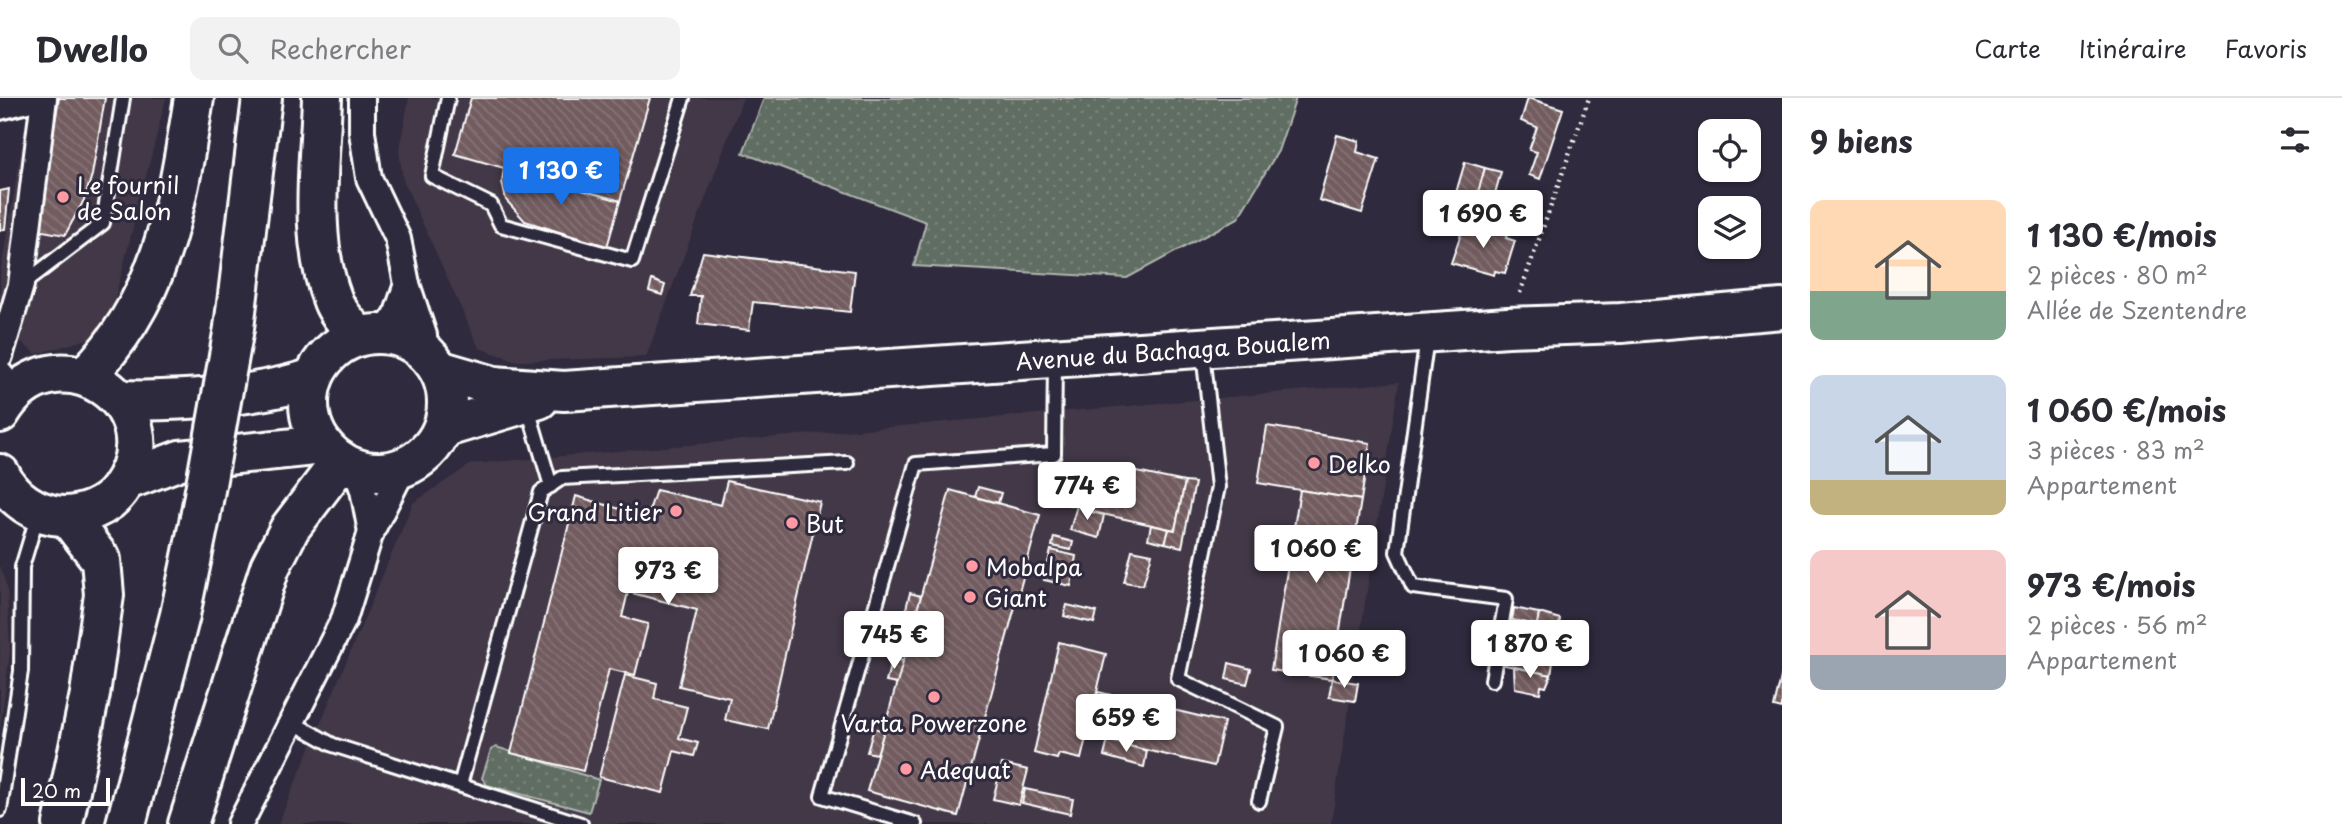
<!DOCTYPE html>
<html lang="fr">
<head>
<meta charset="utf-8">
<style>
	body { margin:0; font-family:"Playpen Sans",sans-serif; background:#f2f2f3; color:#2b2b33; height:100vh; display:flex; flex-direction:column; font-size:26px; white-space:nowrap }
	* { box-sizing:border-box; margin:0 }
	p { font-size:23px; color:#7c7c81 }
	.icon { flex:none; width:38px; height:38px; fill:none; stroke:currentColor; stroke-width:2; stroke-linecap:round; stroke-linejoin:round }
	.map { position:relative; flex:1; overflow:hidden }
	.panel { display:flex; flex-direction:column; background:#fff; width:560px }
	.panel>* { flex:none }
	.tools { position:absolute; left:1698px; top:21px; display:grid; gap:14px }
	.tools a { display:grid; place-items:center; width:63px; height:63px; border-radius:14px; background:#fff; box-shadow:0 2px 5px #0004; font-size:35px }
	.scale { position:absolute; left:21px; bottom:18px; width:89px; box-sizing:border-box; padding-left:7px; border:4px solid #fff; border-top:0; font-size:19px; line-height:24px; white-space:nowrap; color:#fff; -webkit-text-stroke:5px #2f2a3d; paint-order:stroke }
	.price { position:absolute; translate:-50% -60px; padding:0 16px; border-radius:7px; background:#fff; color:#222; font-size:23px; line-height:46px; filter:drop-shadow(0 2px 4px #0008) }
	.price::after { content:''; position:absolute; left:50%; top:42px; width:21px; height:16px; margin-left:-10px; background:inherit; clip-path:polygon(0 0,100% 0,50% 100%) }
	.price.active { background:#1a73e8; color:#fff }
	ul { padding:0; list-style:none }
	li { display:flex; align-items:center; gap:21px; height:175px; padding:0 28px }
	li span { display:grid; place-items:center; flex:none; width:196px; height:140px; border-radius:14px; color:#555 }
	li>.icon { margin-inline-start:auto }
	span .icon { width:84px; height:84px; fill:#fffc; stroke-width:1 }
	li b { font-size:30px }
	h2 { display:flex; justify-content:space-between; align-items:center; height:84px; padding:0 28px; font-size:30px }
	header { display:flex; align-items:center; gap:42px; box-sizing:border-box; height:98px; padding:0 35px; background:#fff; border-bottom:2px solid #e1e1e2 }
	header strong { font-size:33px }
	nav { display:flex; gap:38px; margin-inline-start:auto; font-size:24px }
	.search { width:490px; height:63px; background:#f2f2f3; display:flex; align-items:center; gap:18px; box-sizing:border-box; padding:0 24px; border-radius:14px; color:#7c7c81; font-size:26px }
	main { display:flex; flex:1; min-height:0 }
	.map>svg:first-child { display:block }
	.built { fill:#433947 }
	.grass { fill:url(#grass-dots); stroke:#b0b6b0; stroke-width:2 }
	.building { fill:url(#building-back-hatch); stroke:#fff; stroke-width:2 }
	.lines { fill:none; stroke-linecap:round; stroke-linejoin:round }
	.lane-casing { stroke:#fff; stroke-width:18 }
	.street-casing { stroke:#fff; stroke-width:30 }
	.primary-casing { stroke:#fff; stroke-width:44 }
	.path { stroke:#fff; stroke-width:4.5; stroke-dasharray:2 5; stroke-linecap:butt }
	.lane { stroke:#2f2a3d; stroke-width:12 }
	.street { stroke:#2f2a3d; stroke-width:24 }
	.primary { stroke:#2f2a3d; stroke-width:38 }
	.primary-bridge-casing { stroke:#fff; stroke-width:44; stroke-linecap:butt }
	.primary-bridge { stroke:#2f2a3d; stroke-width:38 }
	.poi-dot { fill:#ff9aa2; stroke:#2f2a3d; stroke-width:2.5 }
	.labels { text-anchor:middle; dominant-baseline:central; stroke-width:6; stroke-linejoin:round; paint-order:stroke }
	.poi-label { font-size:23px; fill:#fff; stroke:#2f2a3d; text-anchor:start }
	.street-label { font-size:23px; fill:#fff; stroke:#2f2a3d }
</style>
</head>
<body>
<header>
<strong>Dwello</strong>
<div class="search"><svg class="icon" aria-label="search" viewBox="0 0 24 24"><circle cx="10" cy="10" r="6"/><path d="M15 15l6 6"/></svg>Rechercher</div>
<nav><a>Carte</a><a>Itinéraire</a><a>Favoris</a></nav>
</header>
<main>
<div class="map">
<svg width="1782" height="726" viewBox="0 0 1782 726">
	<defs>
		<pattern id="grass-dots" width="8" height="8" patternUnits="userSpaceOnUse" patternTransform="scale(1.75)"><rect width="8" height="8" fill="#606d62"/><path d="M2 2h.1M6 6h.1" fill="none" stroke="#78837a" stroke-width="1.8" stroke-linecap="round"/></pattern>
		<pattern id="building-back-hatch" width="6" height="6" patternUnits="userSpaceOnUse" patternTransform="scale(1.75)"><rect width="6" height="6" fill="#725c5f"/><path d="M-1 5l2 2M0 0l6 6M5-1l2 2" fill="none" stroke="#877477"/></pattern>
	</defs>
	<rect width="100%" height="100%" fill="#2f2a3d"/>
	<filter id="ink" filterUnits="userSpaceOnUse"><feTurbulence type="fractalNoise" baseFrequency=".0143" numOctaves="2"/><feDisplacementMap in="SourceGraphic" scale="14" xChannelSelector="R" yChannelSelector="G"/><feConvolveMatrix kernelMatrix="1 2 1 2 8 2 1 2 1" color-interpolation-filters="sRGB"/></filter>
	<g filter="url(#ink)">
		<g class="built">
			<path d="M30 0H166L106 236 36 256 0 227V177Z"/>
			<path d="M409 0H743L646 259 517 263 479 250 403 82 399 52Z"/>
			<path d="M1399 284 1331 726H278L413 405 471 366Z"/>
			<path d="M0 467 7 490 10 553 0 633Z"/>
		</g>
		<g class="grass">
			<path d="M764 0H1296L1278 53 1238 120 1127 180 914 168 926 124 743 55Z"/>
			<path d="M496 649 599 682 589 714 487 687 482 680 491 652Z"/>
		</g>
		<g class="building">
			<path d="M59 0H105L92 77 84 102 65 137 37 132Z"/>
			<path d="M471 0H650L620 103 455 56Z"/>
			<path d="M1528 0 1563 11 1540 81 1529 77 1537 54 1529 52 1537 29 1521 23Z"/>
			<path d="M1337 37 1359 43 1357 54 1379 61 1362 115 1319 102Z"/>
			<path d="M1465 64 1485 70 1475 105 1455 98Z"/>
			<path d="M504 70 620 103 607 149 525 123 506 102 502 84Z"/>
			<path d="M1485 70 1501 74 1491 110 1475 105Z"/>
			<path d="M9 91 5 131 0 132V93Z"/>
			<path d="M1465 124 1507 136 1506 140 1515 143 1505 175 1495 173 1494 177 1451 165Z"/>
			<path d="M703 154 855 173 850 214 753 204 749 232 698 226 701 198H690Z"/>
			<path d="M652 182 665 187 662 197 649 193Z"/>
			<path d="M1267 328 1370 345 1361 402 1258 385Z"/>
			<path d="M1093 365 1185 384 1175 432 1084 412Z"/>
			<path d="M727 383 820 404 768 631 725 622 730 600 679 588 697 512 628 494 622 519 648 526 635 577 609 571 583 673 511 655 576 398 647 419 656 392 721 407Z"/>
			<path d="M1185 384 1195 385 1182 449 1165 445 1169 431 1175 432Z"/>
			<path d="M978 389 1001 395 998 405 975 399Z"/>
			<path d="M950 392 1040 417 958 718 867 693Z"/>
			<path d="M1064 392 1078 394 1076 408 1061 405Z"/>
			<path d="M1300 392 1361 402 1332 581 1271 572Z"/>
			<path d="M1078 404 1085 406 1084 412 1104 417 1099 440 1070 432Z"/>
			<path d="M1151 427 1169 431 1165 445 1148 441Z"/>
			<path d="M1054 439 1073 444 1071 452 1052 448Z"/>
			<path d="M1051 452 1076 458 1071 488 1044 482Z"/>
			<path d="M1132 452 1152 456 1143 487 1124 484Z"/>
			<path d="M910 495 921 498 914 521 904 518Z"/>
			<path d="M1067 507 1097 514 1094 525 1064 518Z"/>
			<path d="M1514 510 1539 515 1537 527 1512 522Z"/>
			<path d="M1539 515 1560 521 1551 577 1505 567 1512 522 1537 527Z"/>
			<path d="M1059 544 1106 556 1081 661 1059 656 1057 661 1034 655Z"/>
			<path d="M892 560 903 563 897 586 886 584Z"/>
			<path d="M1229 565 1251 571 1247 586 1226 581Z"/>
			<path d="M1514 569 1551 577 1546 589 1541 588 1540 595 1515 590Z"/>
			<path d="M1782 575V611L1774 609Z"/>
			<path d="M625 577 657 585 654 601 687 609 679 640 698 645 694 658 674 653 663 695 599 679Z"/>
			<path d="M1332 581 1358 585 1355 603 1329 599Z"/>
			<path d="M1098 594 1224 624 1214 668 1086 638Z"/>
			<path d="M874 630 884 633 877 656 867 654Z"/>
			<path d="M1108 642 1147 653 1144 669 1104 658Z"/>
			<path d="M1002 666 1028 672 1019 707 993 701Z"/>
			<path d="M1025 691 1073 701 1070 716 1022 705Z"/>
		</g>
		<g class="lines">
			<defs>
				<g id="lane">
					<path d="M448 0 432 78 491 107 501 127 632 163 683 0"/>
					<path d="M23 186 103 125 123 0"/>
					<path d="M1427 240 1397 454 1413 489 1506 501 1492 582"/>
					<path d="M1203 255 1218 389 1178 581 1277 629 1259 703"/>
					<path d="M527 307 551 388"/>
					<path d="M292 624 333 647 581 726"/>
					<path d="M460 687 541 394 562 380 847 365"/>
					<path d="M0 712 21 573 22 469 38 416"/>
					<path d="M915 726 822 698 916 366 1054 356 1055 264"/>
				</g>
				<g id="street">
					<path d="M362 0V34L369 80 398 141 407 186 424 237 425 254"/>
					<path d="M0 9 35 0"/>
					<path d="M382 236 396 218 407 186"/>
					<path d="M0 258 21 187 44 0"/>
					<path d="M0 276 15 294"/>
					<path d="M355 370 363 392 371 434"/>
					<path d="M240 726 344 521 371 434 404 369"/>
				</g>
				<g id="primary">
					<path d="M322 0C320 66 308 140 333 203 338 216 350 228 358 238"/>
					<path d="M234 230 262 0"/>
					<circle cx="378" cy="305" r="69"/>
					<path d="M439 272 494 288 564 293 1508 229 1621 225 1782 211"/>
					<path d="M85 278C164 201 177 104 194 0"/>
					<path d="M120 302C176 304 261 298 313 280"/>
					<path d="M0 315C54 224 180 308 119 392 107 409 83 418 63 418 36 417 11 400 0 376"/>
					<path d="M443 330 539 301"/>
					<path d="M127 382 180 362 323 347"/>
					<path d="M63 726 90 596 104 497 101 462 67 418"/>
					<path d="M126 726 180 517 200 420"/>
					<path d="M188 726 270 469 290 430 341 363"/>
				</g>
			</defs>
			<use href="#lane" class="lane-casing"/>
			<use href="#street" class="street-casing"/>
			<use href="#primary" class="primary-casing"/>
			<path class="path" d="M1520 195 1589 0"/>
			<use href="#lane" class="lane"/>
			<use href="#street" class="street"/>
			<use href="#primary" class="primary"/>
			<defs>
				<path id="primary-bridge" d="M200 420 234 230"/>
			</defs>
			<use href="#primary-bridge" class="primary-bridge-casing"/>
			<use href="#primary-bridge" class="primary-bridge"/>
		</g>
	</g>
	<g class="poi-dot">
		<circle cx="63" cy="99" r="7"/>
		<circle cx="1314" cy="365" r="7"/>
		<circle cx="676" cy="413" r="7"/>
		<circle cx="792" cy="425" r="7"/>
		<circle cx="972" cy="468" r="7"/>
		<circle cx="970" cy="499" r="7"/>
		<circle cx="934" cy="599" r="7"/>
		<circle cx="906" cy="671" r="7"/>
	</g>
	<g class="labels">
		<g class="poi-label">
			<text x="77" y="86">Le fournil<tspan x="77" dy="26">de Salon</tspan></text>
			<text x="1328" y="365">Delko</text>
			<text x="662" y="413" text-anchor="end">Grand Litier</text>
			<text x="806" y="425">But</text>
			<text x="986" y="468">Mobalpa</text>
			<text x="984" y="499">Giant</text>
			<text x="934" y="624" text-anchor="middle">Varta Powerzone</text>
			<text x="920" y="671">Adequat</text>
		</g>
		<g class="street-label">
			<text transform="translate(1173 252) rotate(-4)">Avenue du Bachaga Boualem</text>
		</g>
	</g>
</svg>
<div class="tools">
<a><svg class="icon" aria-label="locate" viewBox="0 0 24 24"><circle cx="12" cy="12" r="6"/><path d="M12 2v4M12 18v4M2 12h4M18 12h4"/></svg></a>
<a><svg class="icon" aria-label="layers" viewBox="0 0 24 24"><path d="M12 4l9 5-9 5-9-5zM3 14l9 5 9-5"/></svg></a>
</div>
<div class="scale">20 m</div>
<b class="price active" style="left:561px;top:109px">1 130 €</b>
<b class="price" style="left:1483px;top:152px">1 690 €</b>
<b class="price" style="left:1087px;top:424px">774 €</b>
<b class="price" style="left:1316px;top:487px">1 060 €</b>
<b class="price" style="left:668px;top:509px">973 €</b>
<b class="price" style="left:894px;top:573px">745 €</b>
<b class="price" style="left:1530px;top:582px">1 870 €</b>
<b class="price" style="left:1344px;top:592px">1 060 €</b>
<b class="price" style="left:1126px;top:656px">659 €</b>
</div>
<section class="panel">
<h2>9 biens<svg class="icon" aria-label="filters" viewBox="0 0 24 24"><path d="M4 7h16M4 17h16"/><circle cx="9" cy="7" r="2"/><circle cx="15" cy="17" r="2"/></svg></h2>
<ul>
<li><span style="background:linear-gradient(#ffd9b3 65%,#7fa58c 0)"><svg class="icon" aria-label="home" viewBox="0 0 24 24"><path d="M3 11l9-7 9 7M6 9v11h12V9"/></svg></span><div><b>1 130 €/mois</b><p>2 pièces · 80 m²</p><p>Allée de Szentendre</p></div></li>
<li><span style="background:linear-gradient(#c9d6e8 75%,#c2b280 0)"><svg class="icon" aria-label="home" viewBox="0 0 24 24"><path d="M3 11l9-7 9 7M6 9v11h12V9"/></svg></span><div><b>1 060 €/mois</b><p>3 pièces · 83 m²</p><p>Appartement</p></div></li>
<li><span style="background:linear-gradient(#f6c9c9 75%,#9aa5b1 0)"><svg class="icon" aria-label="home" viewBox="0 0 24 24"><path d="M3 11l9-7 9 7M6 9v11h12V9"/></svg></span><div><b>973 €/mois</b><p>2 pièces · 56 m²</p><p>Appartement</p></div></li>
</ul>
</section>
</main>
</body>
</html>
